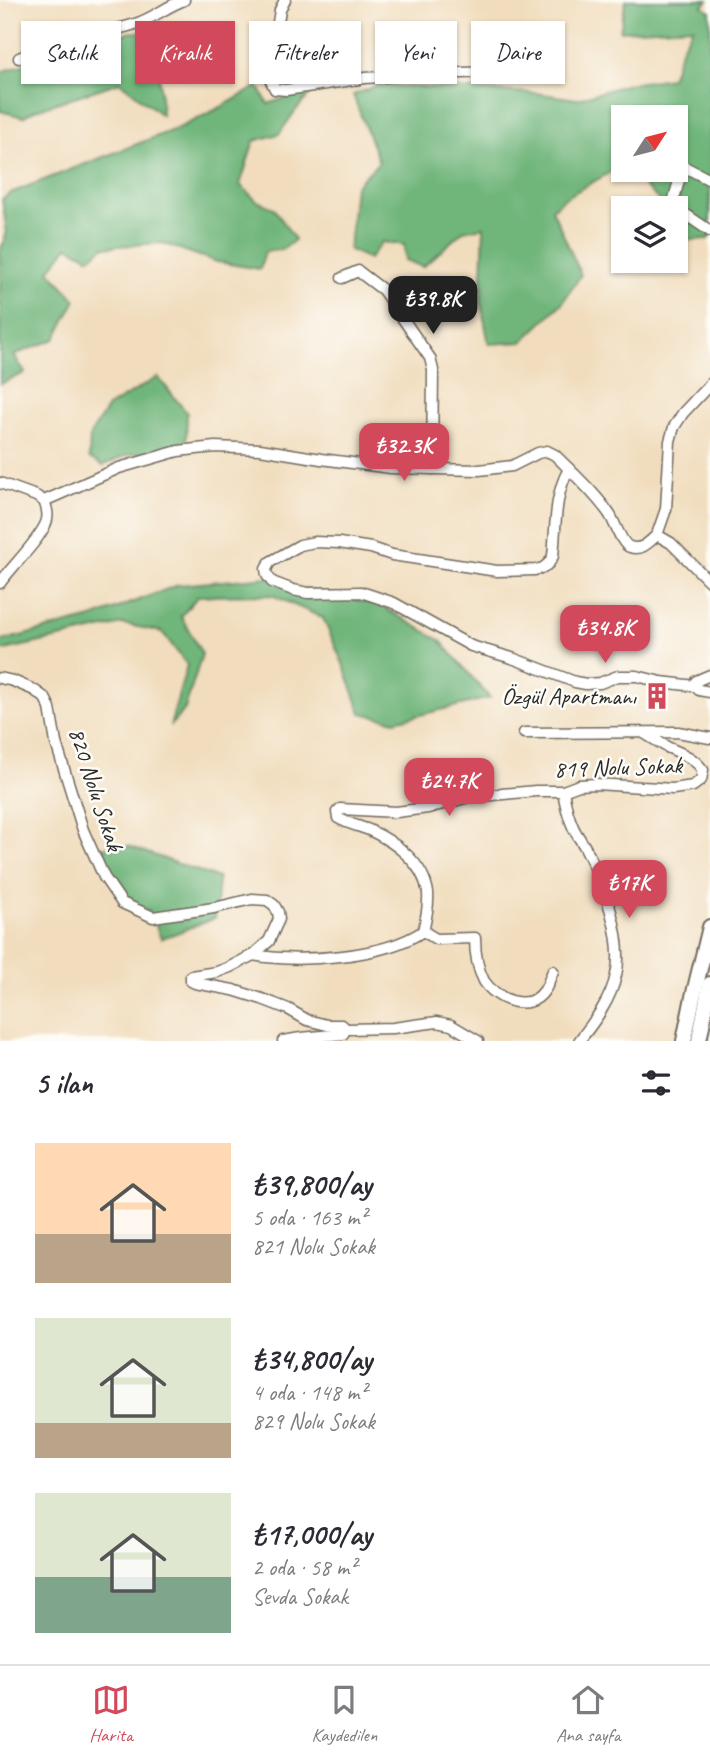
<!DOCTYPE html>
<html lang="tr">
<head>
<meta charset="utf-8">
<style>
	body { margin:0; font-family:Caveat,sans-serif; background:#f7f7f7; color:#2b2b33; height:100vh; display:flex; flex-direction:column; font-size:26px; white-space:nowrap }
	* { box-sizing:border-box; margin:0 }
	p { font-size:23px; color:#7c7c81 }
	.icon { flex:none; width:38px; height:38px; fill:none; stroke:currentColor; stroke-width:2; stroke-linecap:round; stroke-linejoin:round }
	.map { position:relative; height:1041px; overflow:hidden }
	.sheet { display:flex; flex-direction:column; background:#fff; flex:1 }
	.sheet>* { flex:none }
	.hud { position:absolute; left:21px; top:21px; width:668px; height:63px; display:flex; gap:14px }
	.needle { width:46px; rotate:54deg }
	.buttons { position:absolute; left:611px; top:105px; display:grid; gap:14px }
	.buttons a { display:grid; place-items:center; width:77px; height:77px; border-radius:0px; background:#fff; box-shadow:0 2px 5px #0004; font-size:35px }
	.price { position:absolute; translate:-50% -60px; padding:0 16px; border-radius:14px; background:#d1495b; color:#fff; font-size:23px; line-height:46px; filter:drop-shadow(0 2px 4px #0008) }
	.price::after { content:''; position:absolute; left:50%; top:42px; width:21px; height:16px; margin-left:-10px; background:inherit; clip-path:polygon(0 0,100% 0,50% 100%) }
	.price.on { background:#222; color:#fff }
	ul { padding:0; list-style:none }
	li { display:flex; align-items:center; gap:21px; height:175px; padding:0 35px }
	li span { display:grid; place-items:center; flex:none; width:196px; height:140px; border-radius:0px; color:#555 }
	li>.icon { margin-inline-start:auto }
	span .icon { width:84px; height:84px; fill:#fffc; stroke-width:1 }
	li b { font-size:30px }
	h2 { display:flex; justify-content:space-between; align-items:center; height:84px; padding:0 35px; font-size:30px }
	.chip { padding:0 24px; border-radius:0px; background:#fff; box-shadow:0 2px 5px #0004; font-size:24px; line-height:63px }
	.chip.on { background:#d1495b; color:#fff }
	.menu { display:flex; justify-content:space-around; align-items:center; height:98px; border-top:2px solid #e1e1e2; background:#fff; font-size:19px; color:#7c7c81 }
	.menu a { display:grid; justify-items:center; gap:4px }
	.menu .on { color:#d1495b }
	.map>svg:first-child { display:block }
	.forest { fill:#6fb57a; stroke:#4d7052; stroke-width:2 }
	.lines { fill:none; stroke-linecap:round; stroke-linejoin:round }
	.street-casing { stroke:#70695e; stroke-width:13 }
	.secondary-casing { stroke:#70695e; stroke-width:18 }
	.street { stroke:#fff; stroke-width:10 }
	.secondary { stroke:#fff; stroke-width:14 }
	.labels { text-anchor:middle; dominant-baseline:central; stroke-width:5; stroke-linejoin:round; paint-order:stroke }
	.poi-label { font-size:24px; fill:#2b2b2b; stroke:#fdfcf7; text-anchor:end }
	.street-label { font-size:24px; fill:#2b2b2b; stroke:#fdfcf7 }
</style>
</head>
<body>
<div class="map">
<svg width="710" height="1041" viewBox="0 0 710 1041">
	<rect width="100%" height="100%" fill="#fdfcf7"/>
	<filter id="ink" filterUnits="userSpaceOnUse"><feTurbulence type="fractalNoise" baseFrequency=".0143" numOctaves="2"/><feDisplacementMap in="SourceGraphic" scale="14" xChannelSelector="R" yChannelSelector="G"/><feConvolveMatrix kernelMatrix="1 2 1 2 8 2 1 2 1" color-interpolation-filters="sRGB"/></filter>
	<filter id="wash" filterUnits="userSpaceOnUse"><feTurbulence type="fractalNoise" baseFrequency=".00686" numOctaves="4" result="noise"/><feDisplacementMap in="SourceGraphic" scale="28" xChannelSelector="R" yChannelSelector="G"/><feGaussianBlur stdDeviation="1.57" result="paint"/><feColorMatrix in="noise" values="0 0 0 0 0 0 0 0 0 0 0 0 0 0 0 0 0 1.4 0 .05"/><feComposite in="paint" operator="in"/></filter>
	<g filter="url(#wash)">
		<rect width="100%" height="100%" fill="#f1ddbd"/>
		<g class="forest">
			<path d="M626 0H708L703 6 710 11V236L708 239 688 240 676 220V208H667L628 170H676V117H623V165L565 198 552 209 581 275 562 303 522 342 489 344 481 303 484 227 463 231 423 267 405 260 404 245 382 242 369 259 349 250 355 186 379 162 353 95 378 85 535 93 577 99 628 84 671 78 682 47 693 27 620 31Z"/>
			<path d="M130 32H156L162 115 120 82 35 110 23 117 0 111V72Z"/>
			<path d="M258 86 268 104 291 96 313 91 296 110 279 134 254 141 240 185 257 201 274 208 295 240 283 249 265 252 260 269 217 262 162 243 103 247 90 258 68 246 49 271 76 300 55 339 14 355 25 373 0 384V252L7 232 2 199 13 192 181 127 221 107Z"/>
			<path d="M158 377 187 413 186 443 125 456 103 466 89 458 90 435 108 407Z"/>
			<path d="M280 576 295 587 379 605 440 640 490 698 395 721 361 713 344 666 323 618 272 595 198 596 181 616 202 654 185 709 170 726 187 665 162 632 123 624 0 651V641L92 618 178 585Z"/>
			<path d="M128 846 218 878 215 918 161 939 151 913 125 900 96 848Z"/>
		</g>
	</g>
	<g filter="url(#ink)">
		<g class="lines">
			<defs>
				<g id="street">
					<path d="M285 0 280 10 269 77 275 89 286 90 365 78 429 74 494 72 512 66 539 46"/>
					<path d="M19 58C56 43 96 36 135 24 152 19 167 6 184 0"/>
					<path d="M675 208 672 206 683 166 710 180"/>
					<path d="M676 208 710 231"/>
					<path d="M342 278 358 271 383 290 430 358 433 370 432 469"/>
					<path d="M569 469C554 494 556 528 553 556L549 563 543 568 535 570 497 571 392 555 371 548 339 543 315 542 300 545 270 562 266 569 267 575 272 582 293 590 308 593 361 592 394 603 471 646 512 658 575 682 586 684 600 683 618 676H637L661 682 695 686"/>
					<path d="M0 483 36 496 44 501"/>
					<path d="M44 501 119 468 178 451 215 447 260 449 321 459 391 468 479 470 512 466 538 453 547 451 555 455C574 474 595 493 610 515 615 523 622 545 630 547 642 551 649 542 657 535L671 543 710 582"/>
					<path d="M657 535 666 509 670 441 674 427 683 413 710 384"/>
					<path d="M0 583C13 565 38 542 46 523 49 516 47 508 44 501"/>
					<path d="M0 678 13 681 34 690 45 698 50 708 56 743 83 830 104 877 122 903 153 917 214 908 252 899 267 900 274 905 278 912 279 919 269 941 253 955 230 967 217 972 191 976V981L195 983 233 990 262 999 288 1009 307 1020 327 1025H342L346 1029"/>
					<path d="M695 686 696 681 710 675"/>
					<path d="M695 686 699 690 710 692"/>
					<path d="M524 733 678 732 710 738"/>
					<path d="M563 791C565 803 568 816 573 827 577 836 583 843 587 851 603 882 625 940 616 975 611 1000 594 1022 579 1041"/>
					<path d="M423 931 436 939 475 938C475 953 477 968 484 981 496 1000 529 1013 544 991 548 986 550 977 553 971"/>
					<path d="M253 955C299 963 384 958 423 931 426 919 429 905 428 893 424 863 394 841 369 830 359 826 348 824 338 818L337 812 340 809 396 812 428 808 469 797 536 791H563L579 785 596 784 673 789 693 786 701 780 703 770C693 757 683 754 669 748 660 743 652 738 644 733"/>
					<path d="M346 1029 393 1028 437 1022 451 1025 478 1041"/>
					<path d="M283 1041 301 1038 343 1034 346 1029"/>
				</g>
				<g id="secondary">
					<path d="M684 1041 693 997 710 927"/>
					<path d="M699 1041 710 984"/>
				</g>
			</defs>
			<use href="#street" class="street-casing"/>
			<use href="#secondary" class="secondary-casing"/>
			<use href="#street" class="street"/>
			<use href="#secondary" class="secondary"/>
		</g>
	</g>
	<defs>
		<symbol id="building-bare" viewBox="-9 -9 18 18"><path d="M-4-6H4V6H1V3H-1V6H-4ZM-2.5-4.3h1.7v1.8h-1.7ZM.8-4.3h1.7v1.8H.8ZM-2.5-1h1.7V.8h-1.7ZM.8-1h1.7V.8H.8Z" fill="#d1495b" stroke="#fdfcf7" stroke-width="2.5" paint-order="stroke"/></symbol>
	</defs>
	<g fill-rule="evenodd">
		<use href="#building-bare" x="638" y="677" width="38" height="38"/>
	</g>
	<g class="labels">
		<g class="poi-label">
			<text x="636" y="696">Özgül Apartmanı</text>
		</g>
		<g class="street-label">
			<text transform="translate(618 767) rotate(-2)">819 Nolu Sokak</text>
			<text transform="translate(96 789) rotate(72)">820 Nolu Sokak</text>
		</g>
	</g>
</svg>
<div class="buttons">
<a><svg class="needle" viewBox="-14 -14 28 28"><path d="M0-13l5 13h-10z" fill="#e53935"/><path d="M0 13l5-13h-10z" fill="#7c7c81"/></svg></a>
<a><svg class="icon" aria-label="layers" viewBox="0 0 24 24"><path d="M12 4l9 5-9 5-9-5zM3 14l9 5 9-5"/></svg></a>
</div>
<b class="price on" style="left:433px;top:336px">₺39.8K</b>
<b class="price" style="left:404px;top:483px">₺32.3K</b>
<b class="price" style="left:605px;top:665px">₺34.8K</b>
<b class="price" style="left:449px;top:818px">₺24.7K</b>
<b class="price" style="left:629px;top:920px">₺17K</b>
<div class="hud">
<a class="chip">Satılık</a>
<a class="chip on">Kiralık</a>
<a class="chip">Filtreler</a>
<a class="chip">Yeni</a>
<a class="chip">Daire</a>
</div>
</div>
<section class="sheet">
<h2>5 ilan<svg class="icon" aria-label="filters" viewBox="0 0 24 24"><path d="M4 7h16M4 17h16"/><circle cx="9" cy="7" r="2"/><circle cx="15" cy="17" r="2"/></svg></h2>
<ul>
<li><span style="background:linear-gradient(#ffd9b3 65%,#b9a48a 0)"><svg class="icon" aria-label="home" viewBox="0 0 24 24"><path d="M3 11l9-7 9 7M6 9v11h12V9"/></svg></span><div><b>₺39,800/ay</b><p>5 oda · 163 m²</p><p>821 Nolu Sokak</p></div></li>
<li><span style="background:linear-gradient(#dfe7d0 75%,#b9a48a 0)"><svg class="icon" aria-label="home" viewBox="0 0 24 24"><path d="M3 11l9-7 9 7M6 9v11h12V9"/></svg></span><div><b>₺34,800/ay</b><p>4 oda · 148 m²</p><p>829 Nolu Sokak</p></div></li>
<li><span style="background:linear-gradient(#dfe7d0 60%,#7fa58c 0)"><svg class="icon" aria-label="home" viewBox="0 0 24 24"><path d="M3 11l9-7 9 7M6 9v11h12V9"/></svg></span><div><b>₺17,000/ay</b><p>2 oda · 58 m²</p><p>Sevda Sokak</p></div></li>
</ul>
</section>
<nav class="menu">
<a class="on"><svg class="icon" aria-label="map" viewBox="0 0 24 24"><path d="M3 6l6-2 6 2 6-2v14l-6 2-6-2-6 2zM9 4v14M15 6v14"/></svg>Harita</a>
<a><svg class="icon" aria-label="saved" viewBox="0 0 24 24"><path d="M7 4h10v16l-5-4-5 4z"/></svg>Kaydedilen</a>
<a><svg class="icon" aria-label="home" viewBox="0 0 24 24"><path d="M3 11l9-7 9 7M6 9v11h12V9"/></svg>Ana sayfa</a>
</nav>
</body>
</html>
